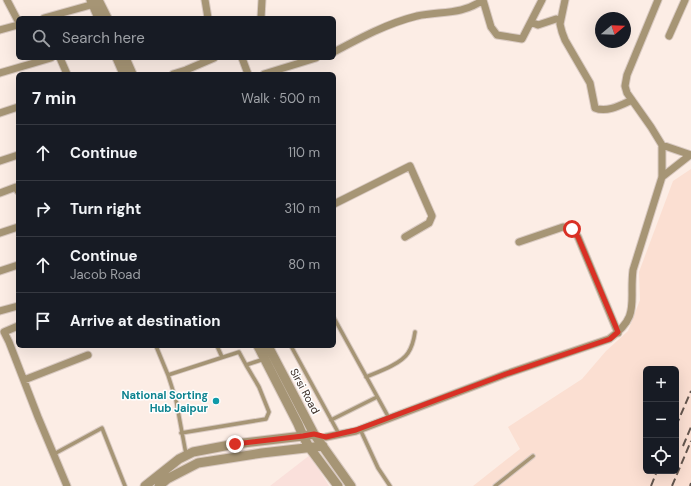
<!DOCTYPE html>
<meta charset="utf-8">
<style>
:root{--surface:#171b24;--page:#242831;--text:#f1f3f6;--muted:#9ea1a6;--line:#363941}
body{margin:0;font-family:"DM Sans",sans-serif;background:var(--page);color:var(--text)}
.controls{position:absolute;right:12px;bottom:12px;display:grid;overflow:hidden;border-radius:6px;box-shadow:0 4px 16px #0002}
.controls button{width:36px;height:36px;display:grid;place-items:center;padding:0;border:0;border-bottom:1px solid var(--line);background:var(--surface);color:var(--text);font:20px sans-serif}
.compass{position:absolute;left:595px;top:12px;width:36px;height:36px;border-radius:50%;background:var(--surface);box-shadow:0 4px 16px #0002;rotate:71deg}
.stop{position:absolute;width:12px;height:12px;margin:-9px;border:3px solid #d93025;border-radius:50%;background:#fff}
.stop.end{background:#d93025;border-color:#fff;box-shadow:0 1px 4px #0008}
.list{margin:0;padding:0;list-style:none}
h2{display:flex;justify-content:space-between;align-items:center;height:52px;margin:0;padding:0 16px;font-size:17px}
h2 small{font-size:13px;font-weight:400;color:var(--muted)}
.list li{display:grid;grid-template-columns:26px 1fr auto;gap:12px;align-items:center;box-sizing:border-box;height:56px;padding:0 16px;border-top:1px solid var(--line)}
.list b{display:block;font-size:15px;white-space:nowrap}
.list p{margin:0;font-size:13px;white-space:nowrap;color:var(--muted)}
.list em{font-size:13px;font-style:normal;color:var(--muted)}
.icon{flex:none;width:22px;height:22px;fill:none;stroke:currentColor;stroke-width:2;stroke-linecap:round;stroke-linejoin:round}
.map{position:relative;flex:none;width:691px;height:486px;overflow:hidden}
.search{position:absolute;background:var(--surface);box-shadow:0 4px 16px #0002;left:16px;top:16px;width:320px;height:44px;display:flex;align-items:center;gap:10px;box-sizing:border-box;padding:0 14px;border-radius:6px;color:var(--muted);font-size:15px}
.panel{position:absolute;background:var(--surface);box-shadow:0 4px 16px #0002;left:16px;top:72px;width:320px;height:276px;border-radius:6px}
.map>svg:first-child{display:block}
</style>
<div class="map">
<svg width="691" height="486" viewBox="0 0 691 486">
<rect width="100%" height="100%" fill="#fcede5"/>
<!-- built -->
<path fill="#fbdfd2" fill-rule="evenodd" d="M691 169V486H473L520 449 508 427 582 379 606 351 628 331 640 300 639 272 673 181ZM646 369H676V471H646Z"/>
<!-- medical -->
<path fill="#fae0db" d="M310 455 329 486H270Z"/>
<g fill="none" stroke-linecap="round" stroke-linejoin="round">
<defs>
<path id="service" d="M334 318 389 418
M156 346 168 375
M217 346 222 357
M291 346 339 434
M366 377C378 372 401 364 408 353 412 347 414 339 415 332
M331 420 377 397
M360 429 378 468 390 486
M181 433 266 419 269 412 259 387 246 365 264 359
M54 454 102 428 125 486
M186 454 176 400 168 375 239 352 246 365
M495 486 533 456"/>
<path id="minor" d="M7 0 18 21
M205 0 208 18
M483 0 491 27 497 35 522 39 542 0
M565 0 560 24 562 32 565 40 590 83 595 108C607 113 621 105 632 100
M44 18 98 3
M261 18 262 0
M531 22 538 25 556 19
M0 30 18 25
M669 36 685 0
M334 52C360 38 388 23 417 16 441 11 462 15 483 0
M60 58 67 74
M242 58 248 74
M0 73 51 58
M173 74 186 70 214 58
M264 74 316 58
M0 113 18 107
M662 145 691 155
M0 161 18 155
M662 177 690 155
M0 193 16 187 18 191
M334 204 410 166 432 216 429 223 405 237
M0 233 18 227
M519 242 563 227C571 227 574 230 578 237L618 333
M0 271 18 265
M0 311 18 306
M18 326 4 332 9 342 38 417 67 486
M24 380 88 355
M326 437 356 431 506 374 609 339C641 316 629 303 633 270L662 177V145L651 127 627 93 625 86 627 75 658 0"/>
<path id="tertiary" d="M91 0 99 18
M98 0 107 18
M117 58 124 74
M125 58 132 74
M258 346 298 424 303 436 309 447 338 486
M268 346 314 434 351 486
M145 486 179 459 193 452 235 444 303 436 314 434
M159 486 167 479 198 463 262 453 323 446"/>
</defs>
<!-- service casing -->
<use href="#service" stroke="#d9cac2" stroke-width="5.5"/>
<!-- minor casing -->
<use href="#minor" stroke="#d9cac2" stroke-width="9"/>
<!-- tertiary casing -->
<use href="#tertiary" stroke="#d9cac2" stroke-width="11"/>
<!-- service -->
<use href="#service" stroke="#a69575" stroke-width="3.5"/>
<!-- minor -->
<use href="#minor" stroke="#a69575" stroke-width="7"/>
<!-- tertiary -->
<use href="#tertiary" stroke="#a69575" stroke-width="9"/>
<!-- rail -->
<path stroke="#64564e" stroke-width="2" stroke-dasharray="8 4" stroke-linecap="butt" d="M676 426 691 391
M683 446 691 427
M651 486 657 471
M672 486 691 441
M690 486 691 483"/>
</g>
<g fill="none" stroke-linecap="round" stroke-linejoin="round">
<!-- route -->
<path stroke="#d93025" stroke-width="5" d="M235 444 303 436 314 434 326 437 356 430 506 374 610 339 618 332 578 237 572 229"/>
</g>
<!-- markers -->
<circle fill="#0f9aa8" stroke="#fefefe" stroke-width="1.5" cx="216" cy="401" r="4"/>
<g text-anchor="middle" stroke-width="3" stroke-linejoin="round" paint-order="stroke">
<!-- street labels -->
<g font-size="11" fill="#382a23" stroke="#fefefe">
<text transform="translate(305 391) rotate(62)" y="4">Sirsi Road</text>
</g>
<!-- culture labels -->
<g font-size="11" font-weight="bold" fill="#0d838f" stroke="#fefefe" text-anchor="end">
<text x="208" y="399">National Sorting<tspan x="208" dy="13">Hub Jaipur</tspan></text>
</g>
</g>
</svg>
<div class="controls">
<button>+</button>
<button>−</button>
<button><svg class="icon" aria-label="locate" viewBox="0 0 24 24"><circle cx="12" cy="12" r="6"/><path d="M12 2v4M12 18v4M2 12h4M18 12h4"/></svg></button>
</div>
<svg class="compass" viewBox="-18 -18 36 36"><path d="M0-13l5 13h-10z" fill="#e53935"/><path d="M0 13l5-13h-10z" fill="#9ea1a6"/></svg>
<div class="stop" style="left:572px;top:229px"></div>
<div class="stop end" style="left:235px;top:444px"></div>
<div class="search"><svg class="icon" aria-label="search" viewBox="0 0 24 24"><circle cx="10" cy="10" r="6"/><path d="M15 15l6 6"/></svg>Search here</div>
<section class="panel">
<h2>7 min<small>Walk · 500 m</small></h2>
<ul class="list">
<li><svg class="icon" aria-label="ahead" viewBox="0 0 24 24"><path d="M12 20V5M6 11l6-6 6 6"/></svg><div><b>Continue</b></div><em>110 m</em></li>
<li><svg class="icon" aria-label="right" viewBox="0 0 24 24"><path d="M7 20v-9h11M14 6l5 5-5 5"/></svg><div><b>Turn right</b></div><em>310 m</em></li>
<li><svg class="icon" aria-label="ahead" viewBox="0 0 24 24"><path d="M12 20V5M6 11l6-6 6 6"/></svg><div><b>Continue</b><p>Jacob Road</p></div><em>80 m</em></li>
<li><svg class="icon" aria-label="arrive" viewBox="0 0 24 24"><path d="M6 21V4h12l-3 4 3 4H6"/></svg><div><b>Arrive at destination</b></div></li>
</ul>
</section>
</div>
